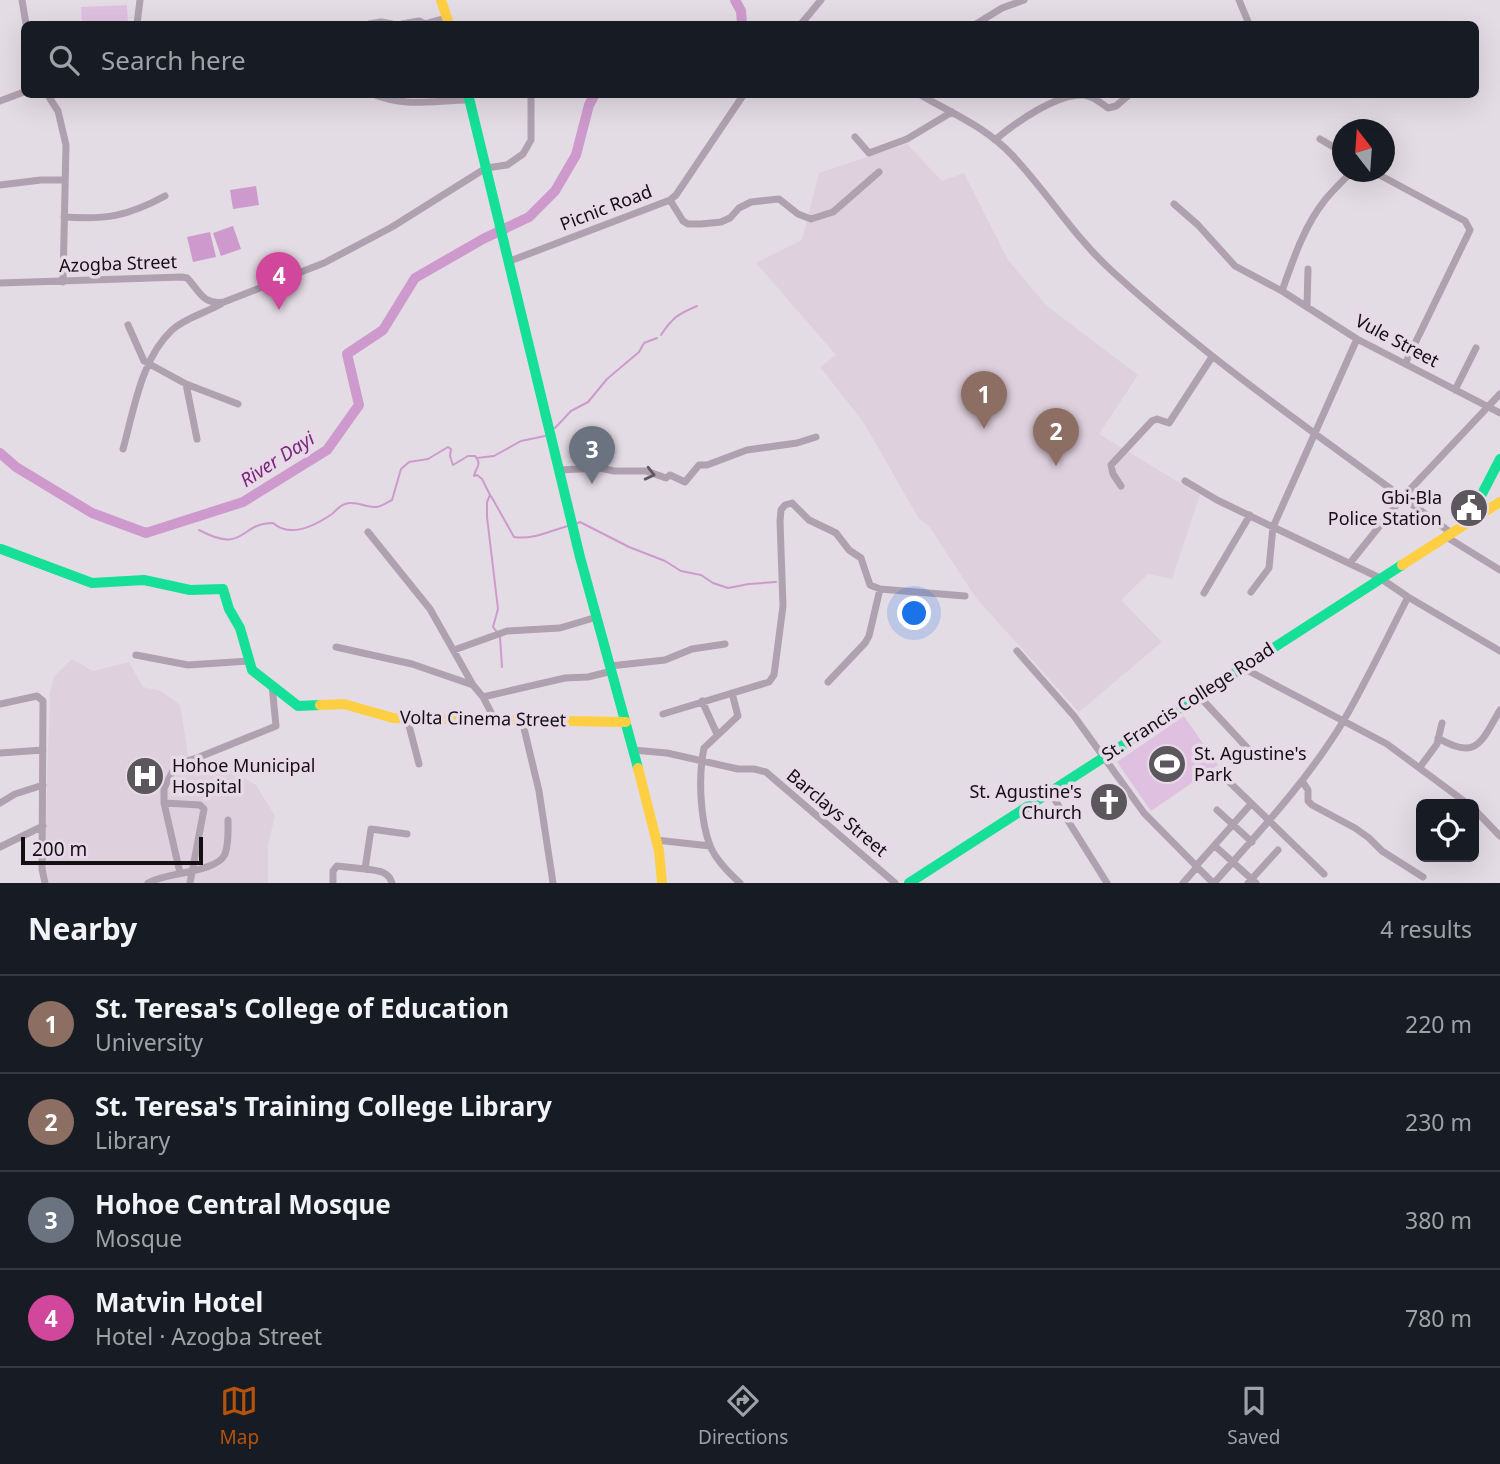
<!DOCTYPE html>
<meta charset="utf-8">
<style>
:root{--surface:#171b24;--page:#242831;--text:#f1f3f6;--muted:#9ea1a6;--line:#363941;--accent:#b45309}
body{margin:0;font-family:"Noto Sans",sans-serif;background:var(--page);color:var(--text)}
.controls{position:absolute;right:21px;bottom:21px;display:grid;overflow:hidden;border-radius:10px;box-shadow:0 7px 28px #0002}
.controls button{width:63px;height:63px;display:grid;place-items:center;padding:0;border:0;border-bottom:2px solid var(--line);background:var(--surface);color:var(--text);font:35px sans-serif}
.compass{position:absolute;left:1332px;top:119px;width:63px;height:63px;border-radius:50%;background:var(--surface);box-shadow:0 7px 28px #0002;rotate:343deg}
.scale{position:absolute;left:21px;bottom:18px;width:182px;box-sizing:border-box;padding-left:7px;border:4px solid #130f13;border-top:0;font-size:19px;line-height:24px;white-space:nowrap;color:#130f13;-webkit-text-stroke:5px #e7d9e7;paint-order:stroke}
.you{position:absolute;left:915px;top:614px;width:24px;height:24px;margin:-18px;border:5px solid #fff;border-radius:50%;background:#1a73e8;box-shadow:0 0 0 10px #1a73e833}
.badge{display:grid;place-items:center;width:46px;height:46px;border-radius:50%;background:var(--accent);color:#fff;font-size:23px;font-weight:700}
.pin{position:absolute;translate:-50% -58px;filter:drop-shadow(0 2px 4px #0008)}
.pin::after{content:'';position:absolute;top:37px;width:24px;height:21px;background:inherit;clip-path:polygon(0 0,100% 0,50% 100%)}
.list{margin:0;padding:0;list-style:none}
h2{display:flex;justify-content:space-between;align-items:center;height:91px;margin:0;padding:0 28px;font-size:30px}
h2 small{font-size:23px;font-weight:400;color:var(--muted)}
.list li{display:grid;grid-template-columns:46px 1fr auto;gap:21px;align-items:center;box-sizing:border-box;height:98px;padding:0 28px;border-top:2px solid var(--line)}
.list b{display:block;font-size:26px;white-space:nowrap}
.list p{margin:0;font-size:23px;white-space:nowrap;color:var(--muted)}
.list em{font-size:23px;font-style:normal;color:var(--muted)}
.icon{flex:none;width:38px;height:38px;fill:none;stroke:currentColor;stroke-width:2;stroke-linecap:round;stroke-linejoin:round}
.map{position:relative;flex:none;width:1500px;height:883px;overflow:hidden}
.search{position:absolute;background:var(--surface);box-shadow:0 7px 28px #0002;left:21px;right:21px;top:21px;height:77px;display:flex;align-items:center;gap:18px;box-sizing:border-box;padding:0 24px;border-radius:10px;color:var(--muted);font-size:26px}
.sheet{height:483px;background:var(--surface)}
nav{display:flex;justify-content:space-around;align-items:center;box-sizing:border-box;height:98px;border-top:2px solid var(--line);background:var(--surface);font-size:19px;color:var(--muted)}
nav a{display:grid;justify-items:center;gap:4px}
nav .on{color:var(--accent)}
.map>svg:first-child{display:block}
</style>
<div class="map">
<svg width="1500" height="883" viewBox="0 0 1500 883">
<rect width="100%" height="100%" fill="#e4dce4"/>
<!-- built -->
<path fill="#dfd0de" d="M907 144 942 181 964 173 1008 260 1047 306 1138 375 1099 434 1200 495 1172 579 1148 574 1121 600 1162 642 1079 712 976 598 929 526 919 519 864 423 820 367 836 355 756 263 802 240 819 173Z
M72 659 93 671 129 662 143 687 161 691 180 705 190 767 225 766 256 785 275 816 268 845V883H49L44 874 50 693 54 676Z"/>
<!-- green -->
<path fill="#e0c0e0" d="M127 5 128 24H82L81 7Z
M1184 716 1218 765 1151 811 1117 762Z"/>
<!-- water -->
<path fill="#ce9acd" d="M256 186 259 205 233 209 230 190Z
M233 226 241 249 221 256 213 233Z
M210 232 216 257 193 262 187 237Z"/>
<g fill="none" stroke-linecap="round" stroke-linejoin="round">
<!-- stream -->
<path stroke="#ce9acd" stroke-width="2" d="M661 335C672 318 678 314 697 306
M555 428 571 411 588 402 607 379 639 352 644 343 657 338
M477 458 494 456 521 441 545 436
M491 496 514 537C534 540 549 531 568 526
M576 524 580 522 629 547 665 561 681 571 701 575 713 583 728 588 749 584 776 582
M199 530C246 555 238 523 273 523 291 539 316 525 332 514 337 510 339 506 345 504 356 500 366 508 377 507 382 506 388 502 392 500L401 469 409 462 428 459 448 447 451 449 450 456 453 465 468 456H475C483 465 475 468 474 476L477 475 482 479 490 495 487 502V517L498 609 493 627 497 632
M500 637 502 667"/>
<!-- river -->
<path stroke="#ce9acd" stroke-width="10" d="M735 0 741 11 742 24
M0 453 16 467 92 513 146 533 243 502 327 450 359 405 347 354 383 330 415 278 483 239 529 217 555 191 576 155 589 105 595 94"/>
<!-- street -->
<path stroke="#b0a1b0" stroke-width="7" d="M22 0 26 24
M1239 0 1249 24
M137 24 140 0
M369 24 381 22 392 24
M402 24 419 21 425 24 447 18
M801 24 821 0
M976 24 1002 8 1024 0
M47 94 58 111 66 145 63 282
M373 94C406 108 434 100 469 100
M919 94C951 113 986 127 1012 155 1048 193 1074 237 1113 272 1218 368 1336 448 1450 532
M0 101 24 92
M855 137 869 153 907 139 952 112
M1320 139 1342 152
M995 140C1015 123 1057 93 1084 95 1093 96 1101 103 1108 108L1116 106 1130 94
M1374 172 1465 221 1470 230 1405 364
M0 185 41 180H65
M670 200 683 221 688 224H701L721 222 730 218 739 208 751 202 779 199 798 214 811 219 833 212 879 172
M1174 204 1198 225 1235 266 1282 291 1357 339 1500 413
M64 217C106 220 128 216 165 196
M510 261 670 200 676 195 744 94
M0 283 182 277 187 278C200 291 202 305 224 302L324 263 392 227 486 168 507 165 523 154 531 140V94
M1282 291C1293 260 1304 226 1325 200 1333 190 1343 181 1351 172
M1307 306 1308 269
M128 325 144 361 186 384 238 404
M186 384 197 439
M1455 390 1476 348
M123 449C134 410 141 359 172 330 185 318 205 313 221 304
M559 470 600 468 614 471H646L666 478 670 475 685 482 699 465H707L747 450 797 443 816 437
M1185 481 1217 500 1273 527 1357 339
M1121 486 1113 474 1111 465 1152 421 1157 419 1169 423 1212 357
M368 532 430 609 473 685
M1445 536 1500 570
M1350 563 1402 498 1500 394
M1204 593 1250 515
M1408 597 1500 651
M336 647 412 664 473 685 483 697 495 720
M454 650 507 631 560 628 597 617
M1017 651 1074 716 1144 813 1213 883
M136 655 188 665 249 661
M610 666 665 660 692 649 725 644
M1243 668 1387 744 1468 804
M828 682 865 643 869 636 880 589
M732 693 738 716 704 748C698 776 700 822 711 848 717 861 730 874 740 883
M1199 696 1251 752
M483 697 565 678 588 677 612 671
M702 701 717 734
M0 704 37 696 43 701 42 869 45 883
M663 714 769 682 774 675 783 606 780 521 781 510 785 505 792 503 809 520 836 533 849 550 861 558 870 585 880 589 965 596
M407 718 419 764
M522 720 539 791 553 883
M1438 738C1477 761 1481 742 1500 710
M633 750 667 753 738 769H754L766 772 895 883
M0 753 43 750
M1420 767 1437 744 1442 723
M1219 772 1324 874
M1302 781 1308 790V801L1312 805 1355 828 1369 838 1382 851 1423 877
M1050 792 1107 883
M0 803 15 794 43 785
M164 803 200 805 204 809 190 883
M1474 809 1500 836
M1217 810 1252 842
M656 840 710 846
M1215 846 1256 883
M0 847 43 826
M1196 866 1251 804
M365 869C377 871 388 870 392 883
M180 873 164 803V788L173 771 183 762 197 758 276 726 272 685
M148 883C166 872 217 873 225 854 229 843 228 831 228 820
M333 883V871L337 866 365 869 371 829 407 834
M1183 883 1197 867
M1214 883C1260 831 1308 780 1344 720 1367 680 1387 638 1408 597L1380 578 1273 527 1269 568 1251 592
M1248 883 1278 850"/>
<!-- fast -->
<path stroke="#16e098" stroke-width="10" d="M468 94 580 557 638 768
M1468 521 1500 459
M1 549 92 583 144 580 190 590 223 589 229 609 240 628 252 670 298 706 320 705
M909 883 1402 565"/>
<!-- slow -->
<path stroke="#ffcf43" stroke-width="10" d="M441 0 449 24
M1402 565 1500 502
M320 705 344 704 393 718 626 722
M638 768 659 851 662 883"/>
</g>
<!-- one-way arrows -->
<defs><path id="oneway-chevron" d="M-2-3.5L2.5 0L-2 3.5" fill="none" stroke-width="1.6" stroke-linecap="round" stroke-linejoin="round" transform="scale(1.75)"/></defs>
<use stroke="#625862" href="#oneway-chevron" transform="translate(650 474) rotate(14)"/>
<!-- icons -->
<defs>
<symbol id="civic-disc" viewBox="-11 -11 22 22"><circle r="9.5" fill="#5c575c" stroke="#e7d9e7"/><path d="M-.6-6.5H3V-4.5H.6V-3L4-1V1h2V6H-6V1h2V-1L-.6-3ZM-1.2 2.5V6h2.4V2.5Z" fill="#fff"/></symbol>
<symbol id="stadium-disc" viewBox="-11 -11 22 22"><circle r="9.5" fill="#5c575c" stroke="#e7d9e7"/><path d="M0-5a6.5 5 0 1 0 0 10a6.5 5 0 1 0 0-10ZM-3.5-1.8h7v3.6h-7Z" fill="#fff"/></symbol>
<symbol id="hospital-disc" viewBox="-11 -11 22 22"><circle r="9.5" fill="#5c575c" stroke="#e7d9e7"/><path d="M-5-5h3v3.5h4V-5h3V5h-3V1.5h-4V5h-3Z" fill="#fff"/></symbol>
<symbol id="church-disc" viewBox="-11 -11 22 22"><circle r="9.5" fill="#5c575c" stroke="#e7d9e7"/><path d="M-1.2-6h2.4v3.5h3.3v2.4h-3.3V6h-2.4V-.1h-3.3v-2.4h3.3Z" fill="#fff"/></symbol>
</defs>
<g fill-rule="evenodd">
<use href="#civic-disc" x="1447" y="486" width="44" height="44"/>
<use href="#stadium-disc" x="1145" y="742" width="44" height="44"/>
<use href="#hospital-disc" x="123" y="754" width="44" height="44"/>
<use href="#church-disc" x="1087" y="780" width="44" height="44"/>
</g>
<g text-anchor="middle" stroke-width="7" stroke-linejoin="round" paint-order="stroke">
<!-- street labels -->
<g font-size="18" fill="#130f13" stroke="#e7d9e7">
<text transform="translate(606 208) rotate(-21)" y="6">Picnic Road</text>
<text transform="translate(118 264) rotate(-2)" y="6">Azogba Street</text>
<text transform="translate(1397 341) rotate(28)" y="6">Vule Street</text>
<text transform="translate(1188 702) rotate(-33)" y="6">St. Francis College Road</text>
<text transform="translate(483 719) rotate(1)" y="6">Volta Cinema Street</text>
<text transform="translate(837 813) rotate(40)" y="6">Barclays Street</text>
</g>
<!-- poi labels -->
<g font-size="18" fill="#130f13" stroke="#e7d9e7" text-anchor="end">
<text x="1442" y="504">Gbi-Bla<tspan x="1442" dy="21">Police Station</tspan></text>
<text x="1194" y="760" text-anchor="start">St. Agustine's<tspan x="1194" dy="21">Park</tspan></text>
<text x="172" y="772" text-anchor="start">Hohoe Municipal<tspan x="172" dy="21">Hospital</tspan></text>
<text x="1082" y="798">St. Agustine's<tspan x="1082" dy="21">Church</tspan></text>
</g>
<!-- water labels -->
<g font-size="19" font-style="italic" fill="#7a267c" stroke="#e7d9e7">
<text transform="translate(277 459) rotate(-33)" y="7">River Dayi</text>
</g>
</g>
</svg>
<div class="controls">
<button><svg class="icon" aria-label="locate" viewBox="0 0 24 24"><circle cx="12" cy="12" r="6"/><path d="M12 2v4M12 18v4M2 12h4M18 12h4"/></svg></button>
</div>
<svg class="compass" viewBox="-18 -18 36 36"><path d="M0-13l5 13h-10z" fill="#e53935"/><path d="M0 13l5-13h-10z" fill="#9ea1a6"/></svg>
<div class="scale">200 m</div>
<div class="you"></div>
<div class="pin badge" style="left:984px;top:429px;background:#8d6e63">1</div>
<div class="pin badge" style="left:1056px;top:466px;background:#8d6e63">2</div>
<div class="pin badge" style="left:592px;top:484px;background:#6b7280">3</div>
<div class="pin badge" style="left:279px;top:310px;background:#d1479c">4</div>
<div class="search"><svg class="icon" aria-label="search" viewBox="0 0 24 24"><circle cx="10" cy="10" r="6"/><path d="M15 15l6 6"/></svg>Search here</div>
</div>
<section class="sheet">
<h2>Nearby<small>4 results</small></h2>
<ul class="list">
<li><span class="badge" style="background:#8d6e63">1</span><div><b>St. Teresa's College of Education</b><p>University</p></div><em>220 m</em></li>
<li><span class="badge" style="background:#8d6e63">2</span><div><b>St. Teresa's Training College Library</b><p>Library</p></div><em>230 m</em></li>
<li><span class="badge" style="background:#6b7280">3</span><div><b>Hohoe Central Mosque</b><p>Mosque</p></div><em>380 m</em></li>
<li><span class="badge" style="background:#d1479c">4</span><div><b>Matvin Hotel</b><p>Hotel · Azogba Street</p></div><em>780 m</em></li>
</ul>
</section>
<nav>
<a class="on"><svg class="icon" aria-label="map" viewBox="0 0 24 24"><path d="M3 6l6-2 6 2 6-2v14l-6 2-6-2-6 2zM9 4v14M15 6v14"/></svg>Map</a>
<a><svg class="icon" aria-label="directions" viewBox="0 0 24 24"><path d="M12 3l9 9-9 9-9-9zM9 14v-3h6M13 9l2 2-2 2"/></svg>Directions</a>
<a><svg class="icon" aria-label="saved" viewBox="0 0 24 24"><path d="M7 4h10v16l-5-4-5 4z"/></svg>Saved</a>
</nav>
